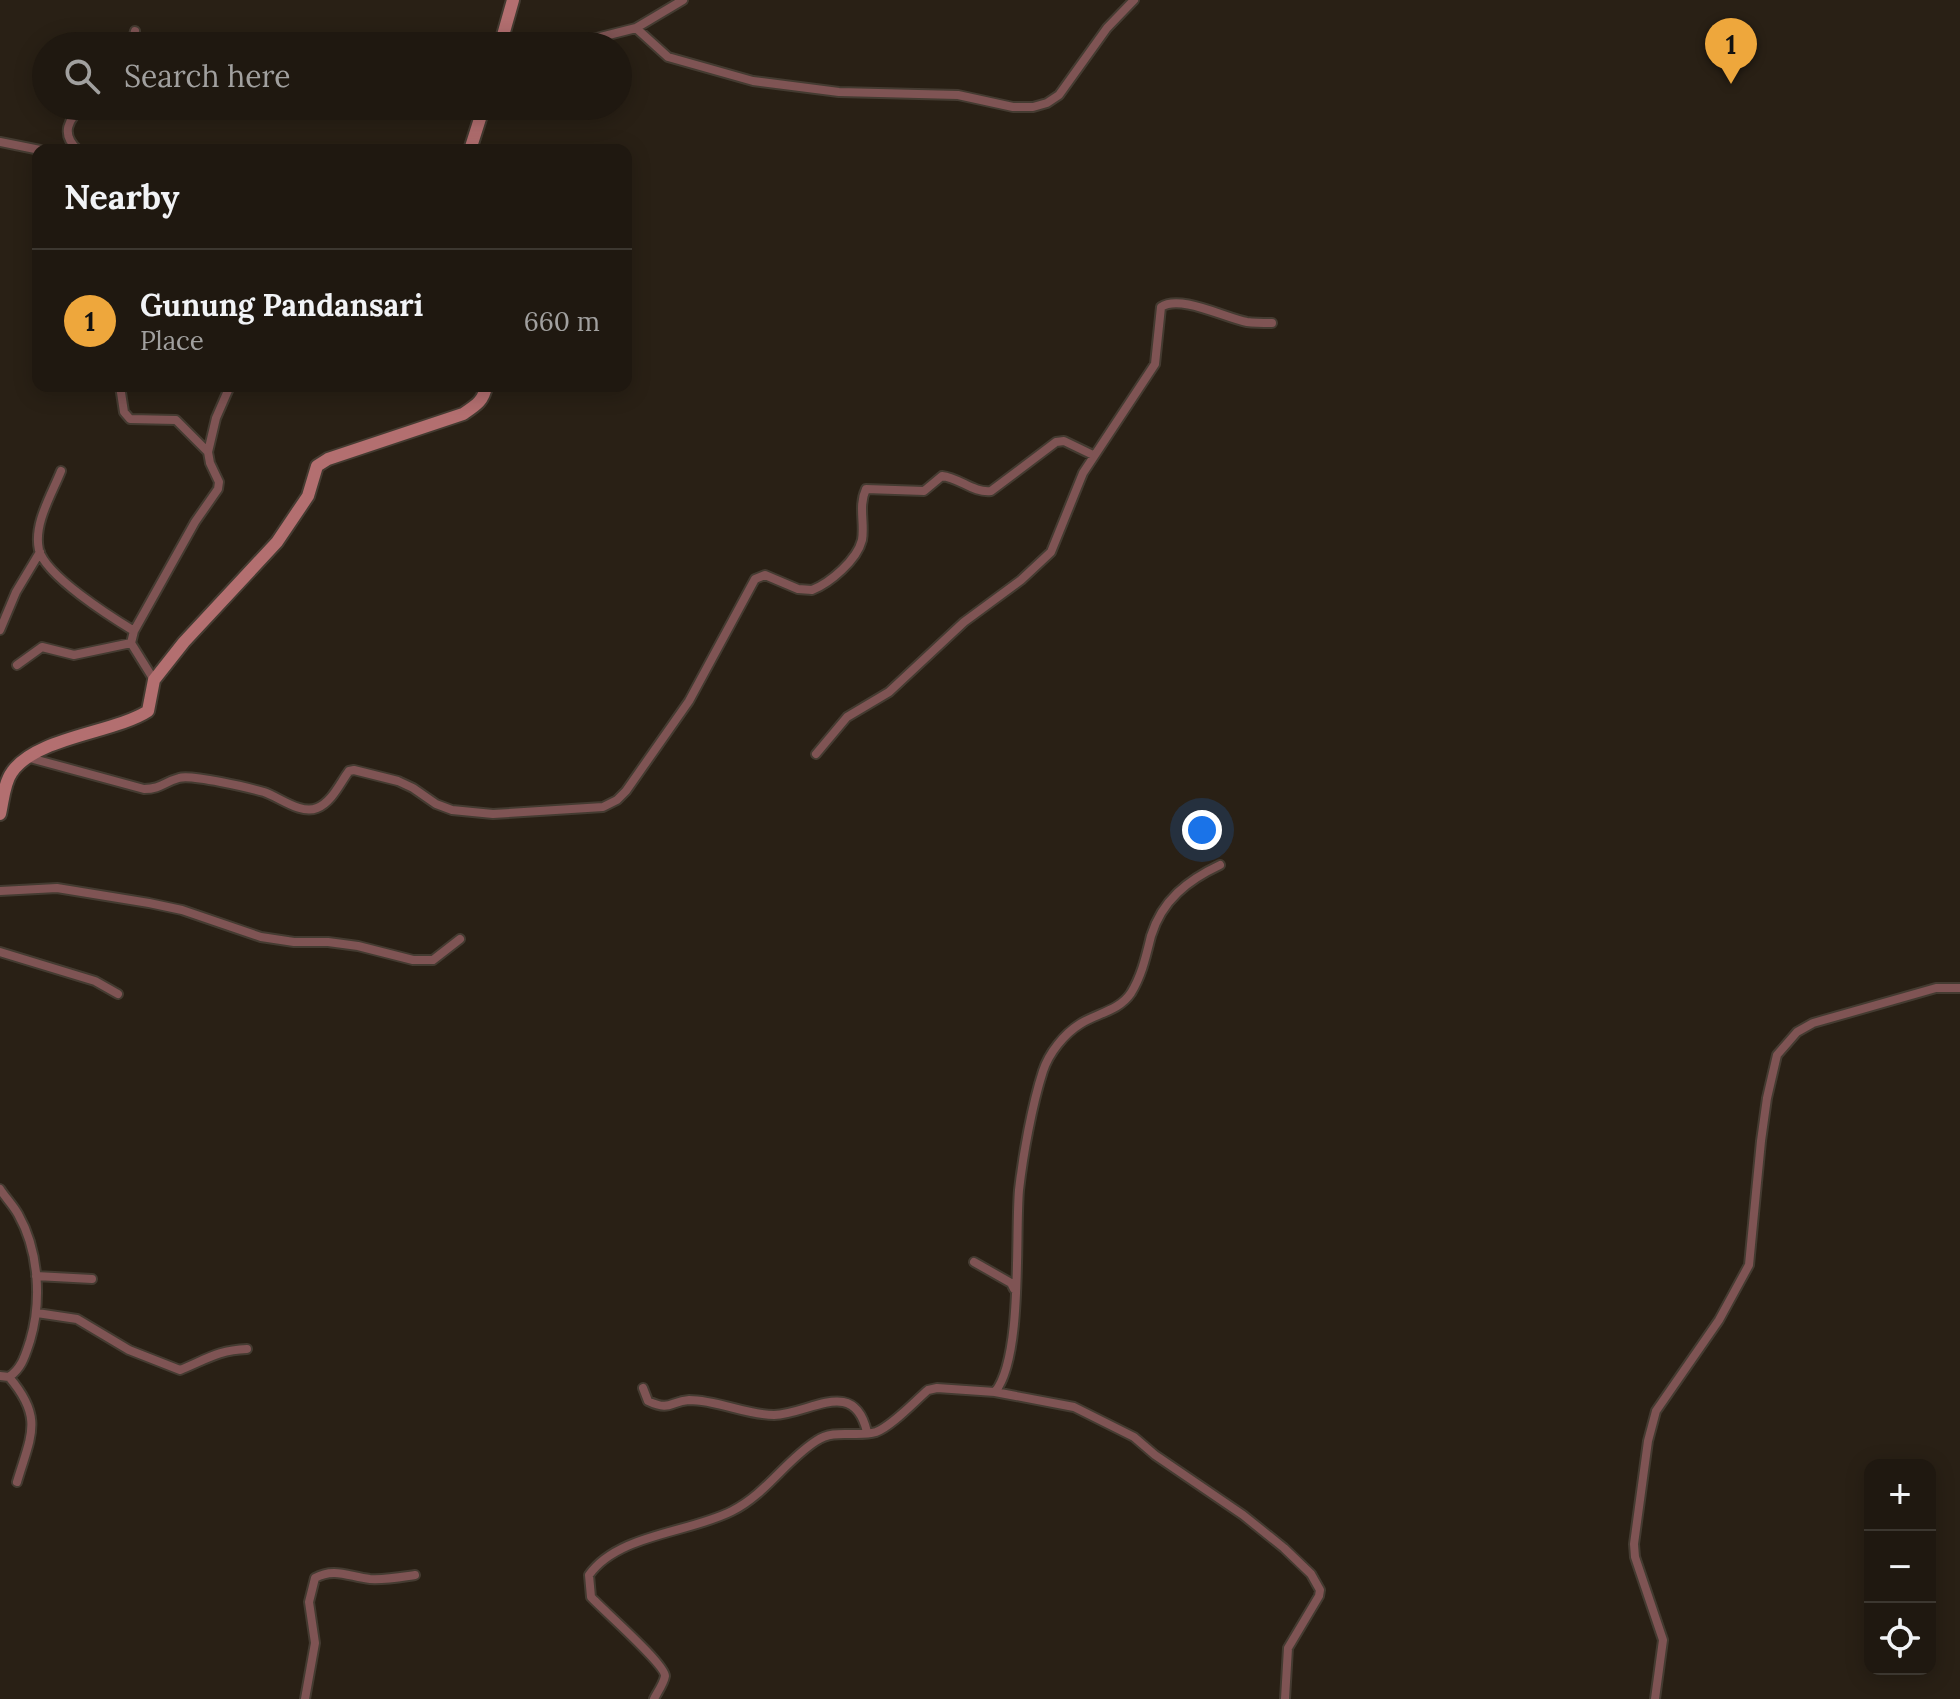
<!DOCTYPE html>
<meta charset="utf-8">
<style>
:root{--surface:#1f1810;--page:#272119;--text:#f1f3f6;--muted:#a1a09f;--line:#3c3730;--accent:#eea73c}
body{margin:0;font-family:Lora,serif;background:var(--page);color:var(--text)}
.controls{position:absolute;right:24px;bottom:24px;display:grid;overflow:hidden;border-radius:16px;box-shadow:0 4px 20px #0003}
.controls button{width:72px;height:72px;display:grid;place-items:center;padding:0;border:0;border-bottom:2px solid var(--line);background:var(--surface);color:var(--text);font:40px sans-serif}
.you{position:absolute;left:1202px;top:830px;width:28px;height:28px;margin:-20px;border:6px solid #fff;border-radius:50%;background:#1a73e8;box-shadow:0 0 0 12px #1a73e833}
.badge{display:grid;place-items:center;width:52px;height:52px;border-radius:50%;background:var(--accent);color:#111;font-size:26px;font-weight:700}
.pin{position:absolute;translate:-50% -66px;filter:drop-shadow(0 2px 4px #0008)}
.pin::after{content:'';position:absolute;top:42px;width:28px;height:24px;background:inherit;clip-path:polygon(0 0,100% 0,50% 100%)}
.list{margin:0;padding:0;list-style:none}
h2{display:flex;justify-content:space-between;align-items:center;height:104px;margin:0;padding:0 32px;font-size:34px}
h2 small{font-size:26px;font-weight:400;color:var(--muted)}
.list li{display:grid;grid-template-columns:52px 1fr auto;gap:24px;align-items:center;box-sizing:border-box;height:144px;padding:0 32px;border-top:2px solid var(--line)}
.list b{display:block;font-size:30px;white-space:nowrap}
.list p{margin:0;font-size:26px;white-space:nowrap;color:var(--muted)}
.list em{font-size:26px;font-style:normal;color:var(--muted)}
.icon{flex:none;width:44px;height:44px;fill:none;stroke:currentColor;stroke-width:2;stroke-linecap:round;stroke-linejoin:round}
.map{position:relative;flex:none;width:1960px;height:1699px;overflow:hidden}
.search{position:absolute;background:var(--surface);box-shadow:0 4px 20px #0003;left:32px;top:32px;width:600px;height:88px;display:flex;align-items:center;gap:20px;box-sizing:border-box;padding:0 28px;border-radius:44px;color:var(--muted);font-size:30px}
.panel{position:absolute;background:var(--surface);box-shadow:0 4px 20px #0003;left:32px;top:144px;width:600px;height:248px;border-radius:16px}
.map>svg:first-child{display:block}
</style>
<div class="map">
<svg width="1960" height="1699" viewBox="0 0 1960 1699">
<rect width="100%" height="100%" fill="#292015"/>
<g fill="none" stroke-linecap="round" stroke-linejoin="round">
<defs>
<path id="street" d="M636 28 668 57 753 81 839 92 958 95 1013 107H1033L1047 103 1059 95 1107 28 1134 0
M131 46 135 31
M565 46 636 28 683 0
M0 142 40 150
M78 150C60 134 68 119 84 106
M120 386 124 412 130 419 176 420 208 452
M61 471C52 494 33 524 39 550 46 576 111 617 134 631
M0 630 16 592 40 552
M17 665 42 647 74 655 131 643
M154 680 131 643 134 631 195 522 218 489 219 482 210 463 208 452 216 418 230 386
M816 754 847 717 889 692 964 622 1021 580 1051 552 1083 473 1155 364 1161 307C1180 294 1225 318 1247 322 1255 323 1264 323 1272 323
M30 758 144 789C161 789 164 782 179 778 191 774 250 788 264 792 279 797 301 815 317 808 332 802 340 783 349 771L354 770 398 781 413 788 436 804 452 810 493 814 603 807 617 800 626 791 689 701 755 579 765 575 798 589 812 590C830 583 857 560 862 540 865 523 858 506 866 489L924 491 942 476C960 478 973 493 991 491L1056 442 1064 441 1093 455
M0 891 57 888 149 903 182 910 261 937 294 942H328L358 946 413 960H433L460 939
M0 952 95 981 118 994
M0 1189C5 1197 13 1205 18 1214 39 1251 42 1301 30 1341 25 1356 22 1368 9 1377L0 1376
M974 1262 1011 1283 1014 1289
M36 1276 92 1279
M37 1313 77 1319 129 1350 180 1370C205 1360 218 1350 247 1349
M9 1377C44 1418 31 1435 17 1482
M643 1388 648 1401C671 1412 670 1401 689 1400 718 1400 746 1415 774 1415 810 1414 854 1376 867 1432
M995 1392 1074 1407 1134 1437 1155 1455 1243 1515 1284 1548 1311 1574 1320 1590 1319 1596 1288 1648 1285 1699
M305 1699 315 1643 309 1602 315 1578C334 1567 350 1577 370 1579 385 1580 401 1577 415 1575
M654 1699C657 1693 664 1683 665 1676 665 1664 603 1610 591 1597L589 1575C618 1534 689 1533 732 1511 766 1494 785 1461 816 1441 835 1428 856 1438 876 1432 892 1426 915 1401 928 1390L937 1388 995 1392C1023 1357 1015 1238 1019 1190 1023 1155 1032 1105 1043 1071 1049 1053 1064 1034 1080 1024 1097 1013 1119 1011 1131 993 1142 975 1146 956 1151 936 1162 900 1188 880 1220 865
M1655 1699 1663 1640 1635 1557 1634 1544 1648 1441 1656 1411 1719 1320 1749 1265 1761 1141 1767 1098 1777 1055 1797 1032 1813 1023 1936 988H1960"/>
<path id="secondary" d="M500 46 513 0
M470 150 484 106
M0 814C3 801 4 783 12 772 36 737 114 733 148 711L154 680 184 642 277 542 308 496 317 466 328 459 463 414C475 406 484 401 486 386"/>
</defs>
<!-- street casing -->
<use href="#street" stroke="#443b31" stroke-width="12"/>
<!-- secondary casing -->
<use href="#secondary" stroke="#443b31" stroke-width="16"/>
<!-- street -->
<use href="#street" stroke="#7f5454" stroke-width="8"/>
<!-- secondary -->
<use href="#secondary" stroke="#b36f70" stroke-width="12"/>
</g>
</svg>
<div class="controls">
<button>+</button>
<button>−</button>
<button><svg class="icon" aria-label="locate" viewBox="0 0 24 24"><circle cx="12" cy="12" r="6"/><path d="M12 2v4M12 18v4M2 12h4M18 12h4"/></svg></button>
</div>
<div class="you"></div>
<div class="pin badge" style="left:1731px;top:84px">1</div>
<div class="search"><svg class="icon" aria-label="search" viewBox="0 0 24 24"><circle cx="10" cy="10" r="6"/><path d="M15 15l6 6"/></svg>Search here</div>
<section class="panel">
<h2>Nearby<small></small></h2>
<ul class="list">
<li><span class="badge">1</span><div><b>Gunung Pandansari</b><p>Place</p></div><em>660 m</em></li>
</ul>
</section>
</div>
